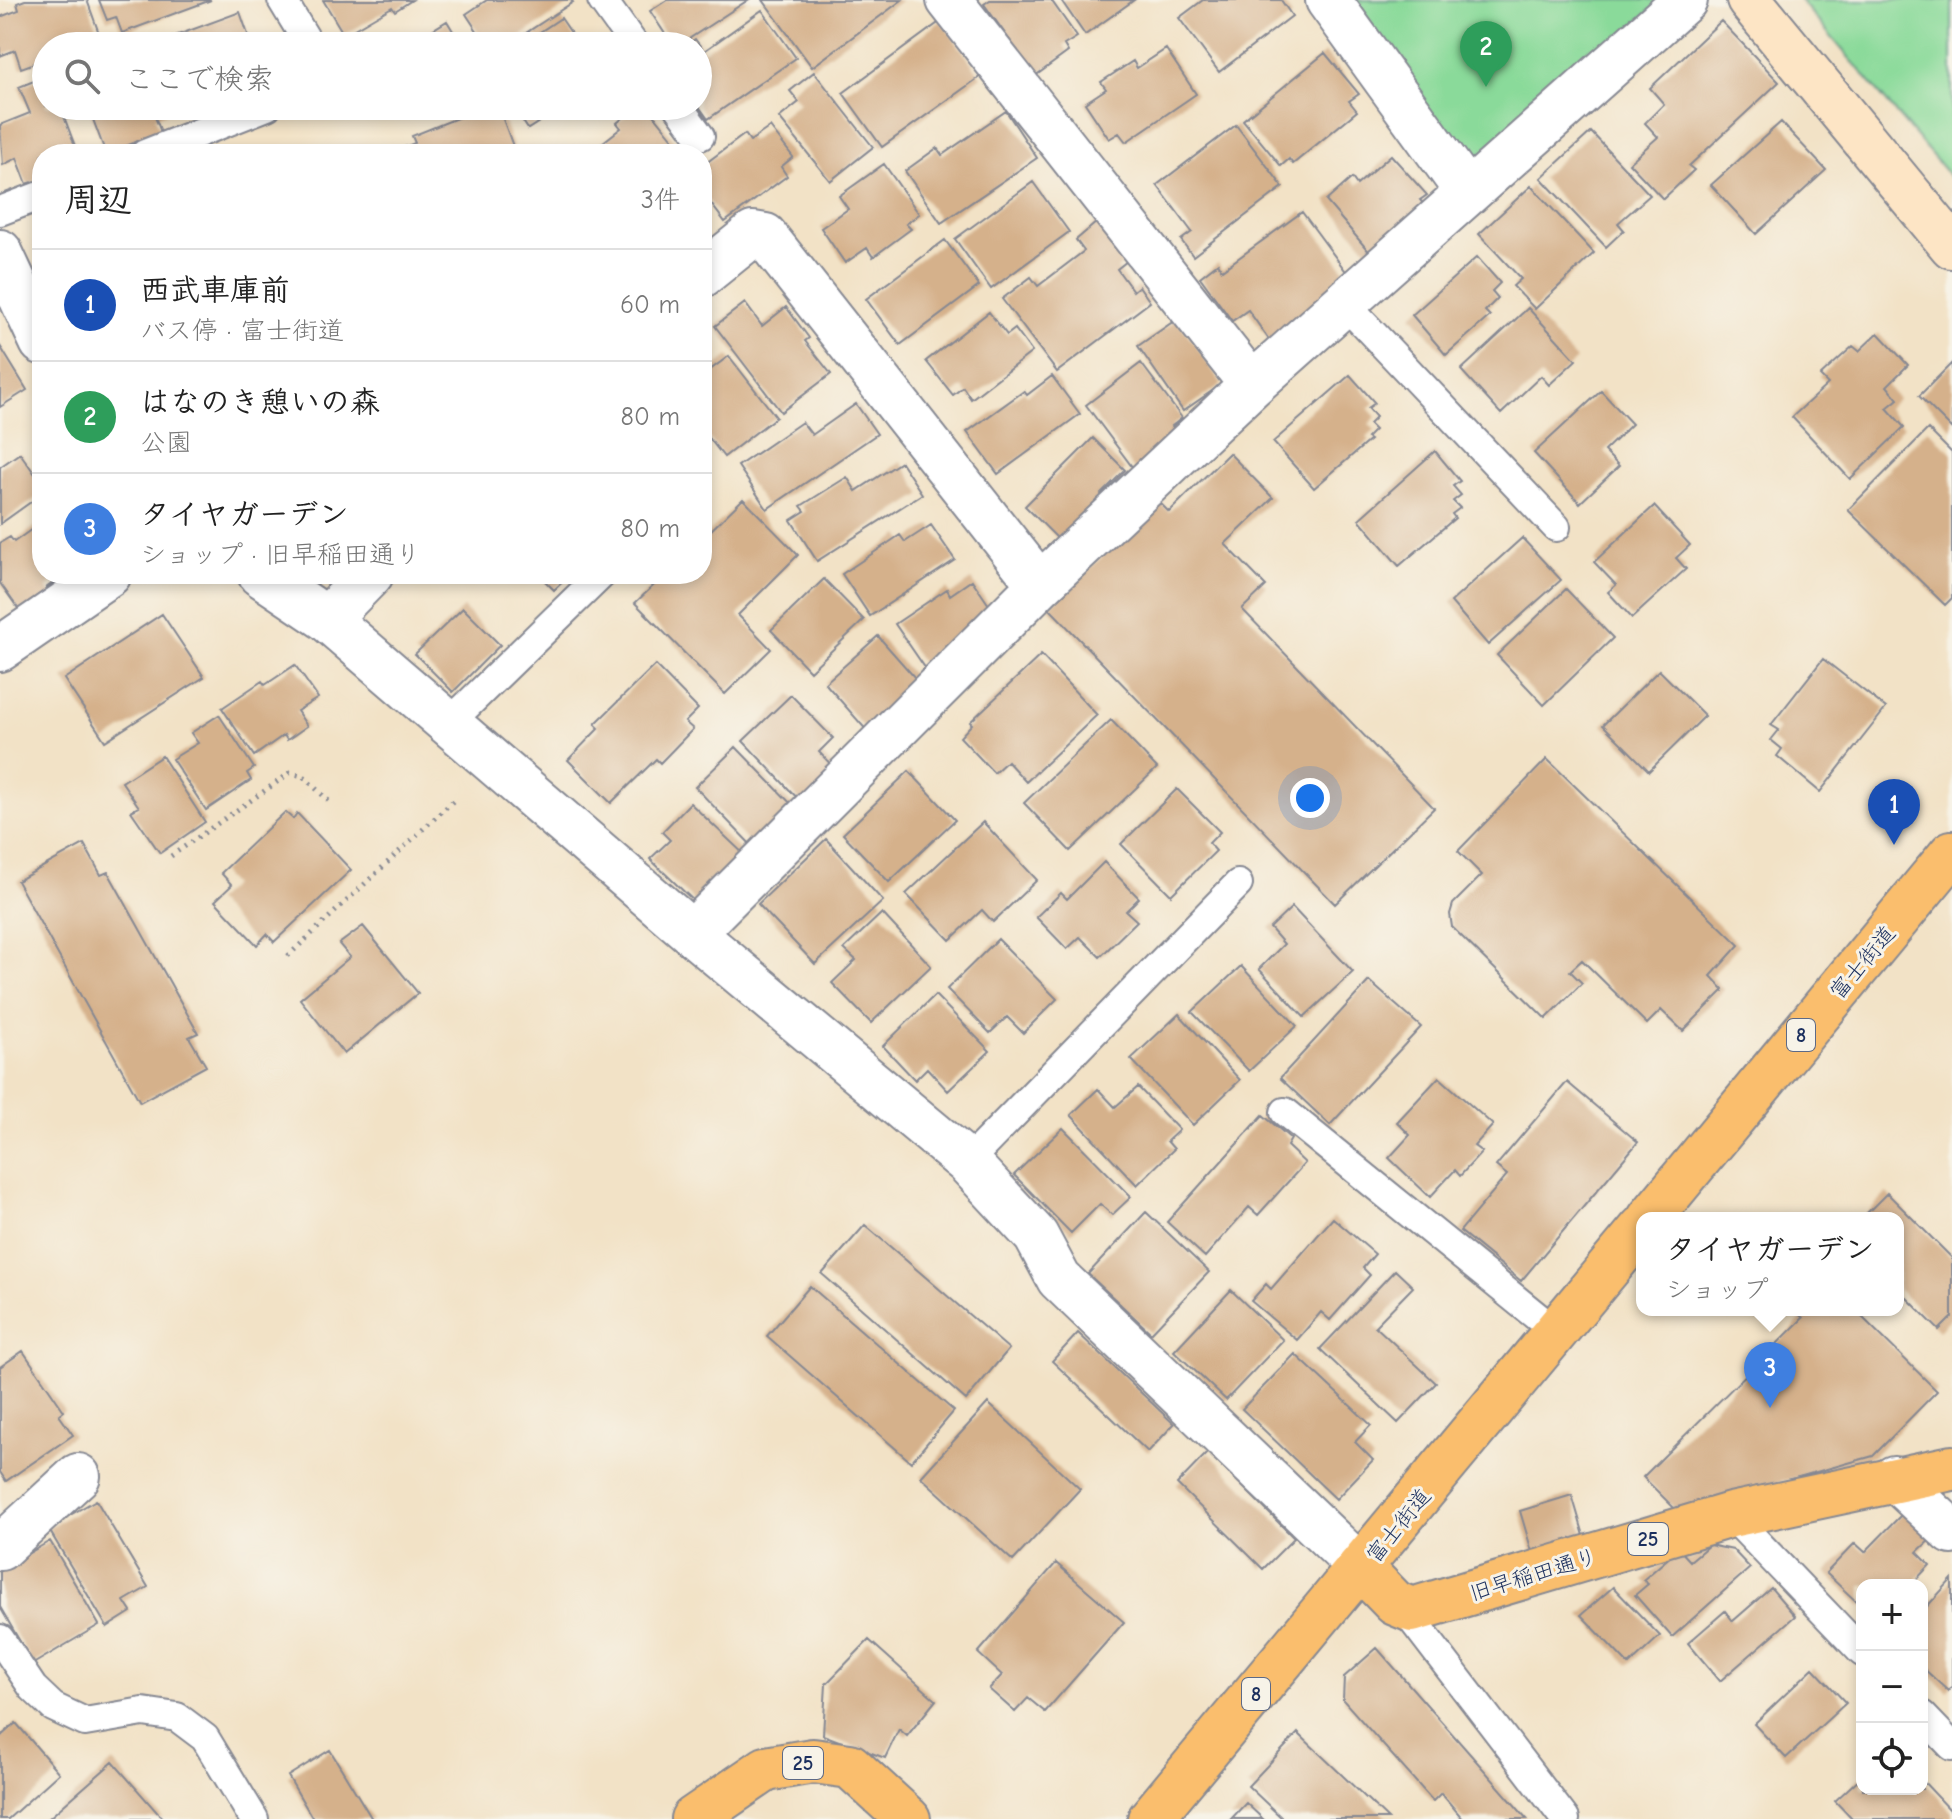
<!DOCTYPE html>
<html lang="ja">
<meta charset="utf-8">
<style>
:root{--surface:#fff;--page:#f6f6f6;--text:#222;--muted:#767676;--line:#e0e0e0;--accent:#1a73e8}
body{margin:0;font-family:"Comic Neue","Klee One",sans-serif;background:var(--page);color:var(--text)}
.controls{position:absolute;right:24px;bottom:24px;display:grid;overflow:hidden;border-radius:16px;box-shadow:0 4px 12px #0003}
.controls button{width:72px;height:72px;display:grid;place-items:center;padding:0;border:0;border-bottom:2px solid var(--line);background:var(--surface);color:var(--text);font:40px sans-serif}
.you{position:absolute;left:1310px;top:798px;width:28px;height:28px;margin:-20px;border:6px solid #fff;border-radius:50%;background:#1a73e8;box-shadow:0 0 0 12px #1a73e833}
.badge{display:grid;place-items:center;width:52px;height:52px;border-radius:50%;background:var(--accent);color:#fff;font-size:26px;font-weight:700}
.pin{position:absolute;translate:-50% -66px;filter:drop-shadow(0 2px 4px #0008)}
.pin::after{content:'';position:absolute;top:42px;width:28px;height:24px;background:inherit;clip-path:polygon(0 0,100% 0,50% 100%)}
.popup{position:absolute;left:1636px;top:1212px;width:268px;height:104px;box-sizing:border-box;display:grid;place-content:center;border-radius:16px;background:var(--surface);filter:drop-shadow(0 2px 6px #0005);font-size:26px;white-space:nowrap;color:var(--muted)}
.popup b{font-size:30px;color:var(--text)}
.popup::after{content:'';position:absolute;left:50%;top:100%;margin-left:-16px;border:16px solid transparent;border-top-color:var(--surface)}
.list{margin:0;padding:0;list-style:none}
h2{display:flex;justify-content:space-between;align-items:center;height:104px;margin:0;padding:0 32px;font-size:34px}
h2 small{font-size:26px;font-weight:400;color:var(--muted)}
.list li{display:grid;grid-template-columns:52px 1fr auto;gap:24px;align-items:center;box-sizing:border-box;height:112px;padding:0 32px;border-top:2px solid var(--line)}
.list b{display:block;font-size:30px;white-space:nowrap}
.list p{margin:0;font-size:26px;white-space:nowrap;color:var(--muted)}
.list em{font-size:26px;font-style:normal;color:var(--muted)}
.icon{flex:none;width:44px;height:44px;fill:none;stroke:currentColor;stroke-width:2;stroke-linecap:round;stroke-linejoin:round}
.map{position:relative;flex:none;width:1952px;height:1819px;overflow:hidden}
.search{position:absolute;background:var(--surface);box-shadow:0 4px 12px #0003;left:32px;top:32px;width:680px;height:88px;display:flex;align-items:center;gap:20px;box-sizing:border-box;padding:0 28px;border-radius:44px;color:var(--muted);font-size:30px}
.panel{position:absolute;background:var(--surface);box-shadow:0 4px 12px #0003;left:32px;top:144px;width:680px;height:440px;border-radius:32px}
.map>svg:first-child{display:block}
</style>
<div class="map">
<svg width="1952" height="1819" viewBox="0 0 1952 1819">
<rect width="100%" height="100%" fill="#f7f3e8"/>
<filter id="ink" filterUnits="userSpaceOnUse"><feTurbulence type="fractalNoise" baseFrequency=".0125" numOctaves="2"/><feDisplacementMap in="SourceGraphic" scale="16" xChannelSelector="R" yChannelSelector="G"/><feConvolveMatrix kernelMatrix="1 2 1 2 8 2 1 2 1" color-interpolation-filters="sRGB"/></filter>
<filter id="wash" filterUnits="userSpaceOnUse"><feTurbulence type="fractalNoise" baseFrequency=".006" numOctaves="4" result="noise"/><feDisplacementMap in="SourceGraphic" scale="32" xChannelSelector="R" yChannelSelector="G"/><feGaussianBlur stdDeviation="1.8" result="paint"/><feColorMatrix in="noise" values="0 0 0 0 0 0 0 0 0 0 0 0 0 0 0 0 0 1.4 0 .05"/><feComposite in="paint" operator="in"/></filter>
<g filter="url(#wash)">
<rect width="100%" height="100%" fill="#f2e2c6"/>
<!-- green -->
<path fill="#8ada9a" stroke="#52847c" stroke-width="2" d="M1346 0H1662L1468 174Z
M1800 0H1952V179Z"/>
<g id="blocks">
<!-- building -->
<path fill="#d5b18b" d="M25 0H87L101 39 81 46H46V59L21 68 15 50 0 56V17L19 10 17 3Z
M99 0H211L122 33 116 17 107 20Z
M323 0H412L395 11 392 7 344 35Z
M487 0H571L573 2 506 46H487L466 14Z
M667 0H748L678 46H673L650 11Z
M763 0H902L812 67Z
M990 0H1051L1077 37 1064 45 1068 52 1035 76 984 4Z
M1061 0H1134L1085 35Z
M1203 0H1281L1292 16 1219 72 1179 18Z
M762 10 796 58 708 119 698 105V46H685L695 39 704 51Z
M240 12 252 46H175L172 37Z
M561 18 580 46H519Z
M447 21 462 46H406Z
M941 21 981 76 882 147 843 93Z
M1721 21 1779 82 1689 166 1694 170 1663 199 1629 163 1658 137 1645 123 1664 104 1650 88Z
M1166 49 1196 94 1126 142 1119 133 1109 139 1085 103 1106 89 1101 82 1133 61 1137 68Z
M1325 53 1359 94 1349 101 1357 111 1293 164 1289 159 1281 166 1243 120Z
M814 72 873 147 830 181 779 118 799 102 790 91Z
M46 76V106H60L78 154H42V179L27 184 17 158 3 165 0 125 30 113 19 87Z
M88 106H163L166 113 155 117 161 132 106 154Z
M385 106H423L411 113 407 108 392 117Z
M487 106H498L514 149 502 154H386L415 143 412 136Z
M513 106H564L528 129Z
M637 106H647L683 151 679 154H588L621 128 617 123Z
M1006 111 1037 158 941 223 905 171 937 148 942 155Z
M1781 122 1826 170 1756 234 1711 185Z
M1236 125 1283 187 1193 256 1181 240 1192 232 1157 185Z
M770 127 793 157 781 167 787 176 725 222 702 192V166L745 134 750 141Z
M1591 132 1650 195 1618 223 1624 230 1606 247 1541 178Z
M1391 155 1427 195 1420 200 1426 207 1371 254 1326 201 1352 178 1357 185Z
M884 164 919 214 906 224 911 229 873 257 867 248 845 263 821 228 848 209 839 196Z
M1033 182 1069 232 991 289 955 239Z
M1531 186 1594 253 1535 309 1513 286 1521 279 1479 234Z
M1302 212 1353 281 1270 341 1248 310 1232 321 1200 277 1218 263 1222 270Z
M1097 222 1127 261 1117 269 1133 291 1139 286 1150 302 1057 372 1002 299 1031 277 1038 286 1084 251 1076 240Z
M945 240 979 286 900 345 866 299Z
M1477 257 1500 283 1492 291 1498 298 1485 311 1490 316 1446 355 1412 315Z
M745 303 762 326 786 307 809 338 805 341 831 374 781 412 715 326Z
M1528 308 1576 360 1549 385 1541 376 1501 414 1461 370Z
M989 312 1007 335 1015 329 1032 352 971 399 963 387 953 395 926 361Z
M1177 319 1222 384 1183 411 1138 346Z
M1878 333 1908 365 1887 386 1898 399 1887 408 1904 427 1850 479 1792 417 1828 384 1820 376 1853 346 1859 351Z
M0 346 27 390 0 407Z
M729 356 776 417 724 457 702 429V376Z
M1141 363 1182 418 1172 426 1181 438 1136 472 1086 405Z
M1952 363V429L1919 396Z
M1350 375 1375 403 1368 408 1376 417 1369 424 1375 430 1367 438 1370 440 1314 488 1273 442Z
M1052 376 1080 414 998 474 967 432 1024 391 1027 395Z
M1601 391 1632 424 1604 451 1619 466 1580 503 1534 453Z
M856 404 877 434 767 509 738 466 802 422 812 435Z
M1928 429 1952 453V598L1945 605 1848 510Z
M1093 438 1125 470 1101 494 1110 504 1066 547 1025 506Z
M1435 451 1460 481 1453 486 1461 495 1453 501 1460 508 1452 514 1455 518 1399 566 1359 519Z
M20 453 42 484V494L0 524V467Z
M1229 453 1273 498 1225 544 1266 586 1242 609 1434 808 1335 904 1049 608 1159 502 1169 512Z
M901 462 922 494 817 561 791 520 805 511 801 506 847 477 856 491Z
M743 499 798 555 738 615 771 649 725 694 635 603 666 574H702V539Z
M1654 506 1690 545 1676 558 1686 569 1632 618 1608 592 1616 585 1594 562Z
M42 522V574H88L69 587 63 576 46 588 56 600 27 621 0 583V543L10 537 14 542Z
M931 525 955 560 870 616 842 574 900 535 905 542Z
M1522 538 1561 580 1488 645 1451 602Z
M538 574H571L554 590Z
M824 579 864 620 810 671 771 630Z
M972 580 997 617 928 672 895 624 947 589 950 595Z
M1566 589 1613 638 1544 705 1497 655Z
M463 608 500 645 453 692 415 654Z
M162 614 204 677 105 741 64 679Z
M878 636 924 688 868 732 825 683Z
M1041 655 1097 715 1026 782 1007 761 994 773 960 737 972 724 970 722Z
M1823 659 1886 708 1820 792 1777 756 1782 749 1771 740 1779 730 1771 725Z
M295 665 318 698 297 711 307 726 287 740 284 735 254 756 222 708 262 681 265 685Z
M655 665 698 709 685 722 693 729 660 763 656 759 611 803 568 760 599 728 595 724Z
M1659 670 1705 716 1649 771 1603 725Z
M791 695 833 738 819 752 837 771 803 804 743 741Z
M219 715 254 768 247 773 251 780 206 810 172 759 198 743 191 733Z
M1111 720 1157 768 1070 851 1024 803Z
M736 747 797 810 756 850 695 787Z
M162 756 205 822 160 853 131 811 139 807 122 782Z
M1547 759 1739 945 1711 976 1724 990 1683 1031 1661 1010 1647 1024 1582 960 1570 971 1582 983 1546 1019 1452 927 1450 914 1453 904 1482 875 1458 851Z
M909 771 955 820 889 882 843 834Z
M1177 789 1220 832 1209 843 1216 851 1171 895 1121 844Z
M690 803 747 857 698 905 650 859 670 840 662 832Z
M285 812 293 819 297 813 351 870 274 942 267 934 257 945 215 901 232 885 221 873Z
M983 822 1037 880 993 922 982 910 950 940 906 894Z
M826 839 883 901 815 964 758 904Z
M84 844 101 875 108 872 198 1033 189 1037 206 1066 140 1102 17 881Z
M1104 862 1139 898 1126 911 1137 921 1100 957 1080 937 1067 949 1036 917 1061 893 1067 899Z
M1292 907 1353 972 1304 1017 1259 969 1284 944 1270 928Z
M882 913 931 966 871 1023 832 983 856 960 844 949Z
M363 926 418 993 344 1054 300 999 350 957 339 944Z
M998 939 1057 999 1023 1033 1007 1017 990 1033 947 989Z
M1241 966 1297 1026 1249 1071 1192 1012Z
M1369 981 1421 1027 1330 1125 1280 1078Z
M935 995 990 1051 948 1091 927 1068 915 1080 883 1046Z
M1179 1014 1240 1080 1193 1125 1131 1059Z
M1439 1077 1493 1125 1474 1146 1482 1152 1460 1176 1455 1170 1430 1197 1389 1158 1410 1135 1397 1122Z
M1567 1082 1638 1142 1521 1281 1460 1231 1507 1175 1496 1166Z
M1138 1087 1179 1130 1167 1141 1174 1149 1137 1185 1071 1115 1098 1089 1115 1107Z
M1263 1115 1291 1139 1287 1146 1305 1163 1258 1215 1249 1207 1205 1257 1167 1222Z
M1063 1128 1131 1197 1112 1215 1100 1204 1071 1233 1014 1175Z
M1887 1193 1952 1258V1317L1939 1330 1898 1289V1218H1862Z
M1146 1212 1209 1272 1151 1333 1088 1274Z
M1333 1218 1375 1254 1363 1268 1370 1275 1330 1320 1321 1312 1297 1340 1251 1301 1266 1284 1271 1289Z
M865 1225 1009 1349 966 1400 822 1274Z
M1395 1270 1413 1287 1375 1326 1436 1383 1398 1423 1320 1349Z
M810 1286 954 1411 911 1462 767 1336Z
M1231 1290 1283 1340 1226 1400 1174 1351Z
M1795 1310H1855L1937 1391 1873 1456 1677 1511 1643 1477 1803 1318Z
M1078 1333 1174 1424 1148 1452 1052 1361Z
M23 1351 64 1411 59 1415 73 1435 6 1481 0 1472V1367Z
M1295 1354 1371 1425 1355 1442 1373 1460 1336 1499 1242 1409Z
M988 1403 1080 1489 1013 1561 921 1477Z
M1208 1452 1294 1538 1263 1569 1177 1484Z
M1572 1495 1585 1539 1533 1555 1520 1511Z
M96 1500 148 1587 124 1601 131 1612 107 1627 48 1528Z
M1905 1511 1932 1538 1917 1552 1930 1565 1911 1585H1862V1607L1826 1573 1855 1543 1865 1552Z
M50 1541 99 1625 33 1664 0 1607V1570Z
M1709 1545 1733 1550 1750 1568 1672 1637 1635 1595 1648 1584 1643 1580 1679 1549 1690 1561Z
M1056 1563 1124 1622 1045 1712 1028 1698 1015 1712 989 1689 1002 1675 978 1653Z
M1952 1579V1686L1948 1691 1922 1667V1612Z
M1613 1587 1660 1636 1629 1665 1581 1615Z
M1771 1588 1795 1616 1720 1681 1688 1643 1725 1611 1733 1621Z
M869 1640 936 1700 907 1736 899 1729 885 1758 823 1735 826 1684Z
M1377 1648 1527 1819H1463L1441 1793 1433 1801 1343 1700 1344 1677Z
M1813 1668 1846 1703 1786 1758 1754 1724Z
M16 1723 59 1773 8 1819H0V1737Z
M1298 1733 1388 1819H1283L1248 1786Z
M330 1750 372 1819H313L288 1776Z
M113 1762 163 1819H48Z
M1862 1776V1789H1922V1780L1952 1812V1819H1852L1835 1801Z
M1246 1803 1263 1819H1231Z"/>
</g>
</g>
<g filter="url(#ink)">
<use href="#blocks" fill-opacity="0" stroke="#868892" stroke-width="2"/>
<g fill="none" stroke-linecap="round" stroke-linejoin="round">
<defs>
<path id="lane" d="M282 0 310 46
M602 0 635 46
M678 106 700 136
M145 154 267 106
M0 211 42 195
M1342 301 1556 527
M449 723 602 574
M1285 1112 1556 1332
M967 1162 1238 884
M1731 1515 1862 1652
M1404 1609 1565 1819
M0 1639 33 1688 53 1707 85 1722 143 1712 177 1717 205 1738 254 1819
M1922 1715 1952 1746"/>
<path id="street" d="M949 0 1252 385
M1328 0 1468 193
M0 252 42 342
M702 275 753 234 765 236 1040 585
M260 574 327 619 692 933 967 1162 1036 1236 1059 1279 1362 1569
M327 619 371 574
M0 649 109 574
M692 933 1040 585 1252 385 1685 0
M1894 1478 1952 1532
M0 1548 78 1476"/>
<path id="secondary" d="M1749 0 1952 246"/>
<path id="primary" d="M1650 1218 1952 853
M1362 1569 1395 1603 1412 1610 1731 1515 1952 1468
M693 1819 766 1769 813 1761 850 1766 908 1819
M1150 1819 1642 1228"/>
</defs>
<!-- lane casing -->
<use href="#lane" stroke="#868892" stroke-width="32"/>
<!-- street casing -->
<use href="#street" stroke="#868892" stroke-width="48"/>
<!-- secondary casing -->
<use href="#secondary" stroke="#868892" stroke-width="48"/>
<!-- primary casing -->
<use href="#primary" stroke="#868892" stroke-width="48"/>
<!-- path -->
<path stroke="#868892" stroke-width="5" stroke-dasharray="2 6" stroke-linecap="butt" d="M171 856 290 773 303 776 332 804
M288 956 453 801"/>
<!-- lane -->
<use href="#lane" stroke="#fff" stroke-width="28"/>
<!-- street -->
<use href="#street" stroke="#fff" stroke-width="44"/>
<!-- secondary -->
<use href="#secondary" stroke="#fde5c5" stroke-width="44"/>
<!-- primary -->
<use href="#primary" stroke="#fabe6d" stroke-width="44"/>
</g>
</g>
<g text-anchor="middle" stroke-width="6" stroke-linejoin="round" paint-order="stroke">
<!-- shield labels -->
<g fill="#f7f3e8" stroke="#5d6a87" stroke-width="2">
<rect x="1787" y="1019" width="28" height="32" rx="6"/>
<rect x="1628" y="1523" width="40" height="32" rx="6"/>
<rect x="1242" y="1678" width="28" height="32" rx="6"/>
<rect x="783" y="1747" width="40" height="32" rx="6"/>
</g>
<g font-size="20" font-weight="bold" fill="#1b2f5e">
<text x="1801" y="1042">8</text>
<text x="1648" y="1546">25</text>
<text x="1256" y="1701">8</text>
<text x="803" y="1770">25</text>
</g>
<!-- street labels -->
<g font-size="22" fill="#1b2f5e" stroke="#f7f3e8">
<text transform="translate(1862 962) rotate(-50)" y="8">富士街道</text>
<text transform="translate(1398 1525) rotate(-51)" y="8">富士街道</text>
<text transform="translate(1533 1574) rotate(-17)" y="8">旧早稲田通り</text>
</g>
</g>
</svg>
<div class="controls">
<button>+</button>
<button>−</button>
<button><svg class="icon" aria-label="locate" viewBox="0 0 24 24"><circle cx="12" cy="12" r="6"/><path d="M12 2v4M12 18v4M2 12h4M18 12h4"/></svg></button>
</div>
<div class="you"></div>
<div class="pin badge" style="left:1894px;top:845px;background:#1a4fb4">1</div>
<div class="pin badge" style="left:1486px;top:87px;background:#2e9e5b">2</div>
<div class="pin badge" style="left:1770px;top:1408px;background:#3f7fe0">3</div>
<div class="popup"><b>タイヤガーデン</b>ショップ</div>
<div class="search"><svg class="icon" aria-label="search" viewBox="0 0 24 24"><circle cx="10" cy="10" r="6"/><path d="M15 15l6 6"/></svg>ここで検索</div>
<section class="panel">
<h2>周辺<small>3件</small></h2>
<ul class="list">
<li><span class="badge" style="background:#1a4fb4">1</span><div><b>西武車庫前</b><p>バス停 · 富士街道</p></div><em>60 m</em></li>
<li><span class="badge" style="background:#2e9e5b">2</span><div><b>はなのき憩いの森</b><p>公園</p></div><em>80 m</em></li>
<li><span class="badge" style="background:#3f7fe0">3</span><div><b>タイヤガーデン</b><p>ショップ · 旧早稲田通り</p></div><em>80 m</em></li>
</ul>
</section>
</div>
